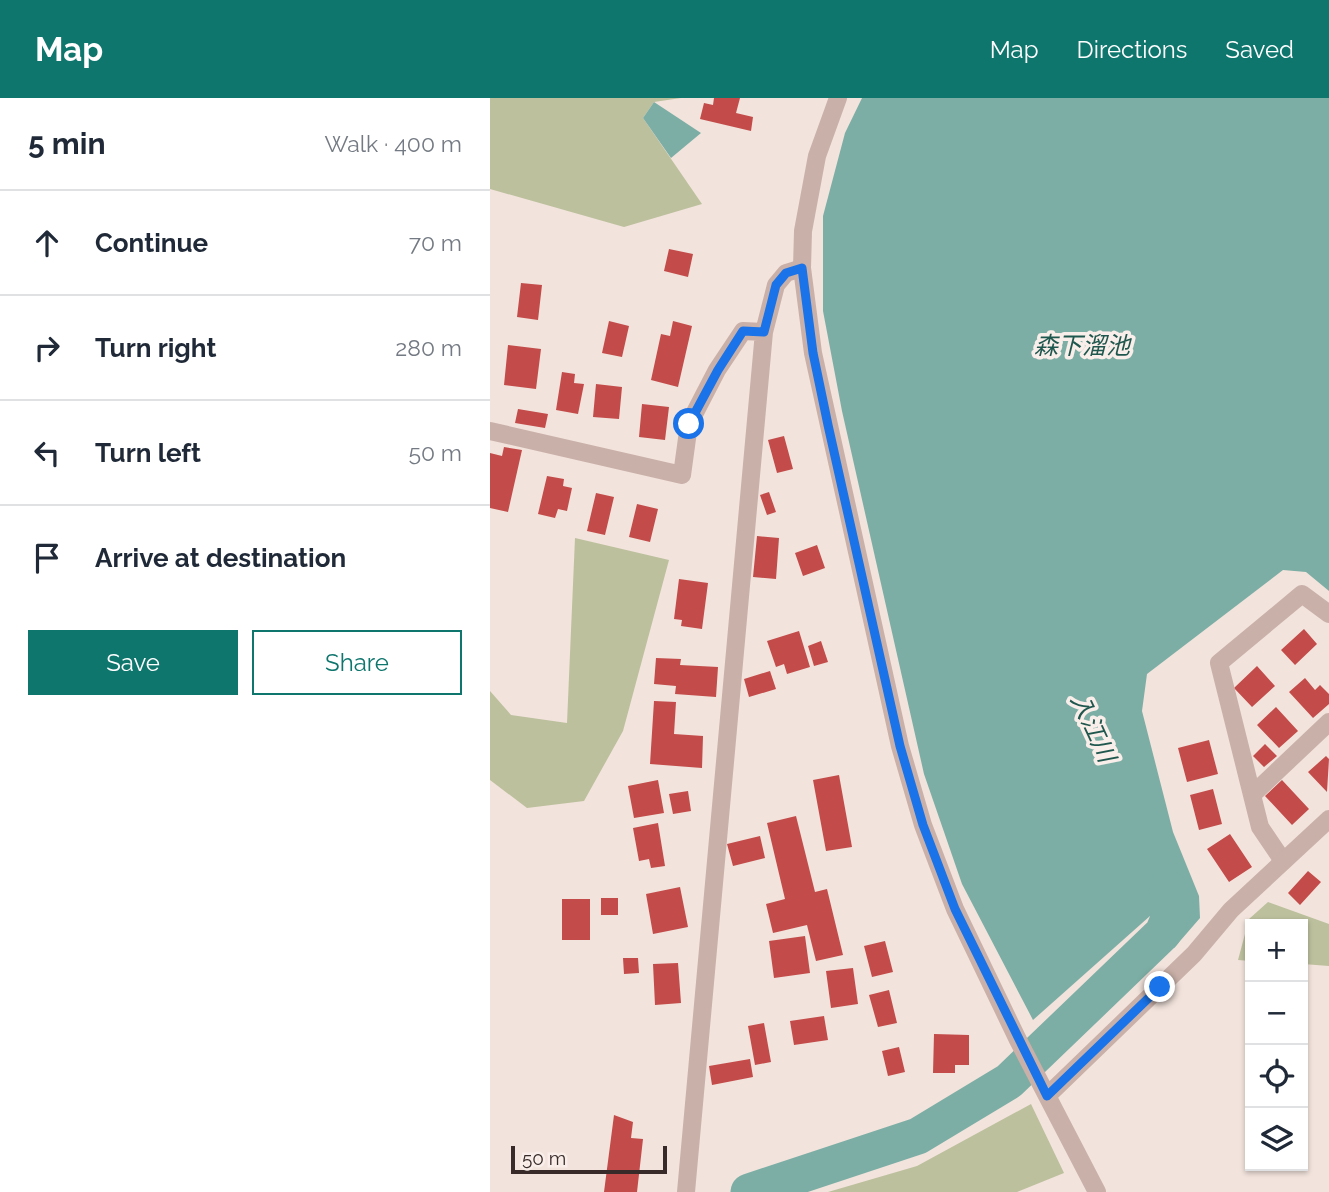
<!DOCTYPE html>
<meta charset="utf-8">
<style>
:root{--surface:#fff;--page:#f2f2f3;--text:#1f2937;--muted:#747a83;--line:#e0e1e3;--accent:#0f766e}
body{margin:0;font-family:Raleway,"Noto Sans JP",sans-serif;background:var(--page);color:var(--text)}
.controls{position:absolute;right:21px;bottom:21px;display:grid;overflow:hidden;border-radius:0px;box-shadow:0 2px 5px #0004}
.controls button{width:63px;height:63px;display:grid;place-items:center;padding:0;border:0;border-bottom:2px solid var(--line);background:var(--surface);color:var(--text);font:35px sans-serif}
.scale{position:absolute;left:21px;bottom:18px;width:156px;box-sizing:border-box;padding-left:7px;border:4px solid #372a28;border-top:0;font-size:19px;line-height:24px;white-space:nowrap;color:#372a28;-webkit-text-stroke:5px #f9eee9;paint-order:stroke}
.stop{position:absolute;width:21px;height:21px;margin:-16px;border:5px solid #1a73e8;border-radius:50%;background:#fff}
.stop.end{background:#1a73e8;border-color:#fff;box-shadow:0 2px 7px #0008}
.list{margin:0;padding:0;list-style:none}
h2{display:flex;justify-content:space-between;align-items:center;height:91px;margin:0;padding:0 28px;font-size:30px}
h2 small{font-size:23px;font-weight:400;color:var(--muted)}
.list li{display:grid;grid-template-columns:46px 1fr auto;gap:21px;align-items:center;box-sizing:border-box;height:105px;padding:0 28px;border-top:2px solid var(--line)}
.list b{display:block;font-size:26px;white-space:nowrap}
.list em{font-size:23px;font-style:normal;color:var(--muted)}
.actions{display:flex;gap:14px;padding:21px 28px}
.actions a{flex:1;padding:16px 0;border:2px solid var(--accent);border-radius:0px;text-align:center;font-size:24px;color:var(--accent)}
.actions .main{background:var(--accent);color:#fff}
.icon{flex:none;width:38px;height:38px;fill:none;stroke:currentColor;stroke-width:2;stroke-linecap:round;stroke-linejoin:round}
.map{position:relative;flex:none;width:839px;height:1094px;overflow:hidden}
header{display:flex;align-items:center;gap:42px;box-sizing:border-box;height:98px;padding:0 35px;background:var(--accent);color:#fff}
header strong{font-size:33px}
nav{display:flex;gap:38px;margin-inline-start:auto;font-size:24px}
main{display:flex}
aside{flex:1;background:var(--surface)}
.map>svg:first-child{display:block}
</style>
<header>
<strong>Map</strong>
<nav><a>Map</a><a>Directions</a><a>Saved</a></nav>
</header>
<main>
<aside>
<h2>5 min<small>Walk · 400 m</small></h2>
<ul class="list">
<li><svg class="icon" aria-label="ahead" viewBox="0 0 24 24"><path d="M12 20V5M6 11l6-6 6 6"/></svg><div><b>Continue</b></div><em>70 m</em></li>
<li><svg class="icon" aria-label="right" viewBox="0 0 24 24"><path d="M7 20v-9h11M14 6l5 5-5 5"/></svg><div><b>Turn right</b></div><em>280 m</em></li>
<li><svg class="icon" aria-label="left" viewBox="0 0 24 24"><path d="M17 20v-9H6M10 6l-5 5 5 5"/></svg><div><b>Turn left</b></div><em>50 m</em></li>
<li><svg class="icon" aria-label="arrive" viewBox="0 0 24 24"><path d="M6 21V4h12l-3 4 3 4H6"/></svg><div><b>Arrive at destination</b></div></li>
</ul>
<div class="actions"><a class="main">Save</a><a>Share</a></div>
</aside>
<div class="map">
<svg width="839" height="1094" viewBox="0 0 839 1094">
<rect width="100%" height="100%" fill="#f2e3dc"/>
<!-- green -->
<path fill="#bcc09d" d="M0 0H191L164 4 153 20 212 106 134 129 0 91Z
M85 440 179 462 133 633 94 703 37 710 0 682V593L21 617 77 625Z
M778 804 839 826V868L813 866V826H760V863L748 862 759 821Z
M541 1006 574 1075 527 1094H338L427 1068Z"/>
<!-- water -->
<path fill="#7caea5" d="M372 0H839V493L816 474 793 472 657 576 652 613 683 734 709 798 710 820 684 850 660 818 543 922 472 786 434 676 352 313 333 213V118L355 35Z
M164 4 211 35 181 60 153 20Z"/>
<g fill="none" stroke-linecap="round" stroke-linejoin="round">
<!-- river -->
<path stroke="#7caea5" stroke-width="37" d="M259 1094 428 1038 519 983 673 835 685 806 677 789"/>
</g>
<!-- building -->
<path fill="#c34b49" d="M224 0H250L246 15 263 19 261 33 210 21 214 5 223 7Z
M179 151 203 156 198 179 174 173Z
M31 185 52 187 48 222 27 219Z
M119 223 139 228 132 259 112 255Z
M183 223 202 228 188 289 161 282 171 236 180 238Z
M18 247 51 251 46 291 14 287Z
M72 274 85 276 84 285 94 286 88 316 66 312Z
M106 286 132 289 129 321 103 319Z
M152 306 179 309 175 342 149 339Z
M28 311 58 316 55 330 25 325Z
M294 338 303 371 287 375 278 342Z
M14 349 32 352 18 414 0 410V355L12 358Z
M57 378 74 381 73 388 82 390 77 413 68 411 65 420 48 416Z
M279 394 286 414 277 417 270 397Z
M106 395 124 399 115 437 97 433Z
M147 406 168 411 160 444 139 439Z
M267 438 289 440 286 481 263 479Z
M327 447 335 470 313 478 305 455Z
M189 481 218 485 212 531 191 528 192 522 184 521Z
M814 531 827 546 805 567 791 552Z
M309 533 320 569 297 576 294 566 286 569 277 543Z
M331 543 338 564 324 568 318 548Z
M166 560 191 561 190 567 228 569 226 599 185 596 186 588 164 586Z
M767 568 785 588 762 609 744 590Z
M280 573 286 591 259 599 254 581Z
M815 580 825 592 830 587 839 596V606L823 620 799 594Z
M164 603 186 604 184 636 213 638 212 670 160 666Z
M786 609 808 633 789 650 767 627Z
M719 642 728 676 697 684 688 650Z
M775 646 787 658 774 669 763 658Z
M836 658 839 661 837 694 818 674Z
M349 677 362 749 336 753 323 682Z
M168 682 174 715 144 720 138 688Z
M792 682 819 711 802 727 775 698Z
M723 691 732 726 709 732 700 697Z
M198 693 201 713 183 716 179 696Z
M306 718 325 794 337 791 353 857 326 863 317 827 283 835 276 806 295 801 277 725Z
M168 725 175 768 161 770 159 761 149 763 143 730Z
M740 736 762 769 739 784 717 751Z
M270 738 275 760 243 768 237 746Z
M818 773 831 784 810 807 798 795Z
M190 789 198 829 163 836 156 796Z
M111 800H128V817H111Z
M72 801H100V842H72Z
M315 838 320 875 284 880 279 843Z
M395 843 403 874 382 879 374 848Z
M133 860H148L149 875 134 876Z
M188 865 191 905 165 907 163 866Z
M363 870 368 906 341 910 336 873Z
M399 892 407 925 388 929 379 897Z
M334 918 338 942 304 947 300 923Z
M274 925 281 964 265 967 258 928Z
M444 936 479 937V967H465V975H443Z
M409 949 415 974 398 978 392 953Z
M260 961 263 979 222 987 219 968Z
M124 1017 143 1024 141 1040 153 1041 147 1094H114Z"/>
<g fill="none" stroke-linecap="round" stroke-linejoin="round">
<!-- minor -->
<path stroke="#c9b0a8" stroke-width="18" d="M0 333 192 377 199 326 227 272 253 233 274 234
M762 697 839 624
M793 763 770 729 729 565 812 496 839 516
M196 1094 274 234 286 187 296 175 312 170"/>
<!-- tertiary -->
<path stroke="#c9b0a8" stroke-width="18" d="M348 0 327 58 313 133 312 170 323 255 410 648 433 727 465 811 528 942 607 1094
M557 998 704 856 741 812 839 721"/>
</g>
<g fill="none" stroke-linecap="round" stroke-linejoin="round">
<!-- route -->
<path stroke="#1a73e8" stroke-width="9" d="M199 326 228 272 253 233 274 234 286 187 296 175 312 170 323 255 338 327 410 648 433 727 465 811 557 998 670 889"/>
</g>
<g text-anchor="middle" stroke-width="7" stroke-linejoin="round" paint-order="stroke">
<!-- water labels -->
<g font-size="24" font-style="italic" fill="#1f574e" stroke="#f9eee9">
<text x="592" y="256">森下溜池</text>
<text transform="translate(603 630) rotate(65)" y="8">入江川</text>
</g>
</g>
</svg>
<div class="controls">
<button>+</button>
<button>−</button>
<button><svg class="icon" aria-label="locate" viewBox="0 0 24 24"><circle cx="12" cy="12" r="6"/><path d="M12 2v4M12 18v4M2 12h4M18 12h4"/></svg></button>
<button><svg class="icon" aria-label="layers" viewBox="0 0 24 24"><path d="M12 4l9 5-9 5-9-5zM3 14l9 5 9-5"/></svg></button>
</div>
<div class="scale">50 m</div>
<div class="stop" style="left:199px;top:326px"></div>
<div class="stop end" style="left:670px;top:889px"></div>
</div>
</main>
